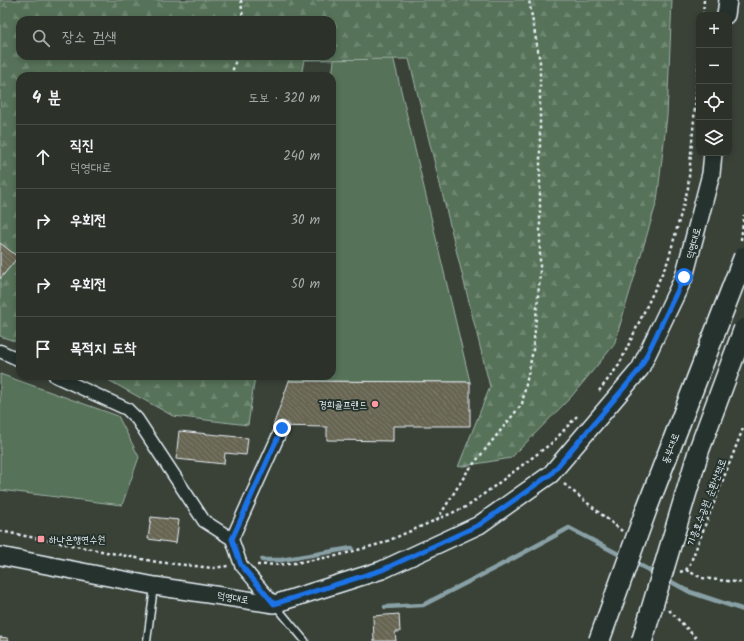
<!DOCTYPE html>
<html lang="ko">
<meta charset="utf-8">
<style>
:root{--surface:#2c322a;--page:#383e36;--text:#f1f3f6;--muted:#a6aaa8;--line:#484d47}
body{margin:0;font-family:Kalam,"Poor Story",sans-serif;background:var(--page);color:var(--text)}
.controls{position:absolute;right:12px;top:12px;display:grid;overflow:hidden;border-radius:8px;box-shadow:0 2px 6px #0003}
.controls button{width:36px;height:36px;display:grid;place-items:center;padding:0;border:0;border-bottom:1px solid var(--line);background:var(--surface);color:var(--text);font:20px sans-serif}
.stop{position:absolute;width:12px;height:12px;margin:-9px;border:3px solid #1a73e8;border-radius:50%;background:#fff}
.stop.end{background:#1a73e8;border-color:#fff;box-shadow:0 1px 4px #0008}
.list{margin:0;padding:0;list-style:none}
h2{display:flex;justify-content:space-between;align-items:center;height:52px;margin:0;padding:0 16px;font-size:17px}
h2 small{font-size:13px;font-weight:400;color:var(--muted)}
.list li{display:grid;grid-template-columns:26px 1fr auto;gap:12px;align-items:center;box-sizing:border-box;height:64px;padding:0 16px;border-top:1px solid var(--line)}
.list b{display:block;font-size:15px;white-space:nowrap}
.list p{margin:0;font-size:13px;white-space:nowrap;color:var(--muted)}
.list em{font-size:13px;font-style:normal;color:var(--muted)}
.icon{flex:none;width:22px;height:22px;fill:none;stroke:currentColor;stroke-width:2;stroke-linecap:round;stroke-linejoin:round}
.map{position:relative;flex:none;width:744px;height:641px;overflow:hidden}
.search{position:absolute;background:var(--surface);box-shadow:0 2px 6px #0003;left:16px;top:16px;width:320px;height:44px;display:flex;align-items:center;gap:10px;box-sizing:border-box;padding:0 14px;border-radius:12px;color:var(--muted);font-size:15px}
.panel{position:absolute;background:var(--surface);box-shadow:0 2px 6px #0003;left:16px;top:72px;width:320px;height:308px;border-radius:12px}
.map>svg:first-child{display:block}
</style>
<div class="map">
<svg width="744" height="641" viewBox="0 0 744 641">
<defs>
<pattern id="forest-firs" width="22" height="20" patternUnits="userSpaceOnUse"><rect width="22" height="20" fill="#567258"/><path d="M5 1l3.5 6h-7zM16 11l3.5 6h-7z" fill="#6e8771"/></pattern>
<pattern id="building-back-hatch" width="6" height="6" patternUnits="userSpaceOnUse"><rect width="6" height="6" fill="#686552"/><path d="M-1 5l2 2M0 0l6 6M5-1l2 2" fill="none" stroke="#7e7c6c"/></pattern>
</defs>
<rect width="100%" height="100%" fill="#3a4238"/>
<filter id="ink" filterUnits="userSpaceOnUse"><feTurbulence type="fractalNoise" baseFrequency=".025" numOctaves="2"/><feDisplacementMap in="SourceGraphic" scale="8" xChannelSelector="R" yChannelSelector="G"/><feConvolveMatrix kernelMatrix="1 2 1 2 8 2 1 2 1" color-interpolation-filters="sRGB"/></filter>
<g filter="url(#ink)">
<!-- green -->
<path fill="#567258" stroke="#9fb2a8" d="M336 46 391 48 470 382 289 381 290 376H332V76Z
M0 374 118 416 139 457 122 505 0 490Z"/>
<!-- forest -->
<path fill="url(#forest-firs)" stroke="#9fb2a8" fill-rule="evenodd" d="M0 0H672L667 116 657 201 614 345 571 397 511 458 458 467 490 387 409 59 304 60 301 76H20V343L0 336ZM20 20H332V56H20Z
M101 376H255L248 425 173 416Z"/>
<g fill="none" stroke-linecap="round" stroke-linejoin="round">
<!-- stream -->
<path stroke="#89a1a6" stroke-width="4.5" d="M262 560H281L352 548
M632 561 658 575
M666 579 690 592 744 610
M385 607 423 605 499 566 569 528 624 557"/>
</g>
<!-- building -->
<path fill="url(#building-back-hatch)" stroke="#e8f1f8" d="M0 243 18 257 0 279Z
M289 381 470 382V426H393V441L327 440V427L273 426Z
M179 431 248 438 246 455 225 453 224 464 176 459Z
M151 517 179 520 176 543 148 539Z
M399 614 400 632H395L396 641H374L373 616Z
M0 637 7 638 9 641H0Z"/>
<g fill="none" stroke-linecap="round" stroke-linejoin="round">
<defs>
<path id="service" d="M275 605 305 641
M147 641 154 587"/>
<path id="minor" d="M0 351 20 360
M55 376 127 409 137 419 204 521 232 539 241 565 274 604
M232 539 282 428"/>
<path id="secondary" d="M726 15 728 0
M0 556 155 586 274 604 382 570 479 525 551 474 640 369 684 277 711 174 713 153"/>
</defs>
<!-- service casing -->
<use href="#service" stroke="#e8f1f8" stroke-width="9"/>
<!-- minor casing -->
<use href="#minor" stroke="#e8f1f8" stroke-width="15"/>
<!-- secondary casing -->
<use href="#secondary" stroke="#e8f1f8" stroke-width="20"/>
<!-- path -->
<path stroke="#e8f1f8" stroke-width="2.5" stroke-dasharray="3 3" stroke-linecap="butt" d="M241 0 243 20
M703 15 704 0
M231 76 237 56
M741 240 744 215
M599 391 619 365 668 261 688 188 699 61
M564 484 622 531
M437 520 467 472 522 404 533 350 540 275V62L529 0
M0 531 157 562 213 568 228 566
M257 565 289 564 336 556 383 543 468 506 553 442 577 416
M686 570 702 578 744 583
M680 572 686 570 690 564 744 426
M669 610 699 641"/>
<!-- service -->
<use href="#service" stroke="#26332d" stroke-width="6"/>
<!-- minor -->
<use href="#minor" stroke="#26332d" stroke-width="12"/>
<!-- secondary -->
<use href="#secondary" stroke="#26332d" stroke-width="17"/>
<defs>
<path id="trunk-bridge" d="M599 641 647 508 744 257
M642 641 699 450 744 329"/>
</defs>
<!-- trunk-bridge casing -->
<use href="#trunk-bridge" stroke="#e8f1f8" stroke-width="23" stroke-linecap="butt"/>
<!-- trunk-bridge -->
<use href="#trunk-bridge" stroke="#26332d" stroke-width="20"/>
</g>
</g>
<g fill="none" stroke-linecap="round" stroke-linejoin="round" filter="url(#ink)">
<!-- route -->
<path stroke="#1a73e8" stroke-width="5" d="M282 428 232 539 241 565 274 604 382 570 479 525 551 474 640 369 684 277"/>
</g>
<!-- markers -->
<g fill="#ff9aa2" stroke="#26332d" stroke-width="1.5">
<circle cx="375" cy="404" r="4"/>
<rect x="37" y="535" width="8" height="8" rx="2"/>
</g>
<g text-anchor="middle" stroke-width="4" stroke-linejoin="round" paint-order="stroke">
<!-- street labels -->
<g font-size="10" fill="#e8f1f8" stroke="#26332d">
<text transform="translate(693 243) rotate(-76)" y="4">덕영대로</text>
<text transform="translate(670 448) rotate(-69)" y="4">동부대로</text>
<text transform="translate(706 502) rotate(-69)" y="4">기흥호수공원 순환산책로</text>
<text transform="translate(233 597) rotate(9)" y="4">덕영대로</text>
</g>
<!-- poi labels -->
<g font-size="10" fill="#e8f1f8" stroke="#26332d" text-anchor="end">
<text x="367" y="408">경희골프랜드</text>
<text x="49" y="543" text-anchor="start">하나은행연수원</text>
</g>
</g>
</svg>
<div class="controls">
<button>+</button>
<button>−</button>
<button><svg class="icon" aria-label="locate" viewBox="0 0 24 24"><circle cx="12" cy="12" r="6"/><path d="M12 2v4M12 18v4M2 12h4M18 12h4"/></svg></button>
<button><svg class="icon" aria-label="layers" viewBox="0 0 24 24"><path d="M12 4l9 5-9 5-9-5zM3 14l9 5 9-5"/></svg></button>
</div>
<div class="stop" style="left:684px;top:277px"></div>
<div class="stop end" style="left:282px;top:428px"></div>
<div class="search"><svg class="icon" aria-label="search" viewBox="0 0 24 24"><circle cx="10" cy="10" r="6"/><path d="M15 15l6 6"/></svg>장소 검색</div>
<section class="panel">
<h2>4 분<small>도보 · 320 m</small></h2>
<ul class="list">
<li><svg class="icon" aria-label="ahead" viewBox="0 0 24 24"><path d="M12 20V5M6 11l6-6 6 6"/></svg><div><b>직진</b><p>덕영대로</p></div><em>240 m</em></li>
<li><svg class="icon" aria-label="right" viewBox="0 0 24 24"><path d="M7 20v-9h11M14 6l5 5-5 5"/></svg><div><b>우회전</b></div><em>30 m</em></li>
<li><svg class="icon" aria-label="right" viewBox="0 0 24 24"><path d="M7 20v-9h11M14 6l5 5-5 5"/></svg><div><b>우회전</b></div><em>50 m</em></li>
<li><svg class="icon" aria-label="arrive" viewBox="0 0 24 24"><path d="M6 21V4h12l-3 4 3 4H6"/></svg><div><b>목적지 도착</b></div></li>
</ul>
</section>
</div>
